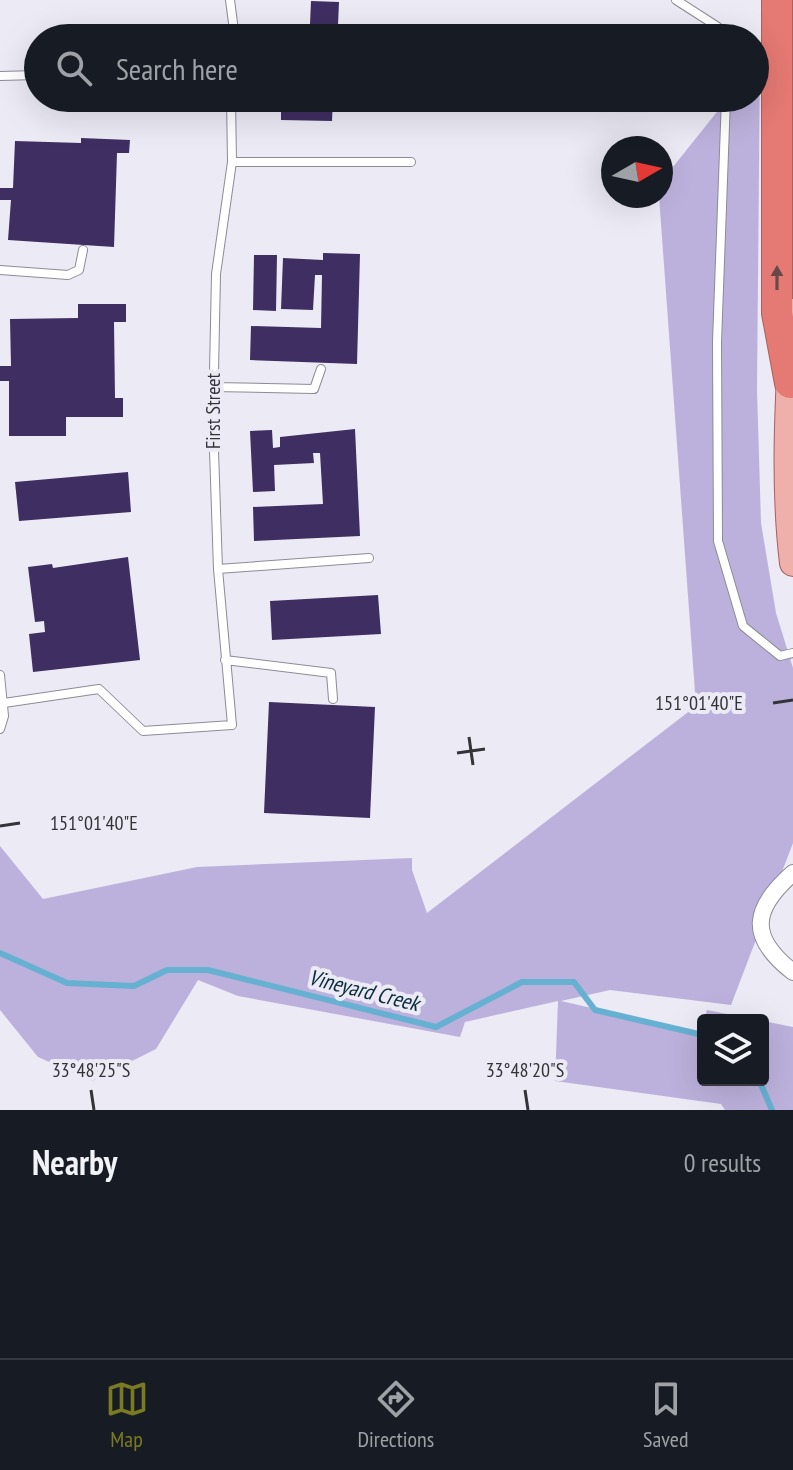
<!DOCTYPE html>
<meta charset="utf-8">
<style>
:root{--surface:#171b24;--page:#20242c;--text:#f1f3f6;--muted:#9ea1a6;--line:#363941;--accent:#797a22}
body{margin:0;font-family:"PT Sans Narrow",sans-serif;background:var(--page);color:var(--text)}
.controls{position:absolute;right:24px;bottom:24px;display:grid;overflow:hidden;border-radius:8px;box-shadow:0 8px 32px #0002}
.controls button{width:72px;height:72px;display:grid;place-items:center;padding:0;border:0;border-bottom:2px solid var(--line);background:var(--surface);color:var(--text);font:40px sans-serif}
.compass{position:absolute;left:601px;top:136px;width:72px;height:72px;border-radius:50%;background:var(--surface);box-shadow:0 8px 32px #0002;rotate:81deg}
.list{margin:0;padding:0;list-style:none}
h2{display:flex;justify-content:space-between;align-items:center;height:104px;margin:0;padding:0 32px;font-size:34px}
h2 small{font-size:26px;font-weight:400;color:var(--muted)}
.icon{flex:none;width:44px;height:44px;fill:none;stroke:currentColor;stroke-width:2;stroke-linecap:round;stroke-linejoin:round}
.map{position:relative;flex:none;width:793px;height:1110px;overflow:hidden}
.search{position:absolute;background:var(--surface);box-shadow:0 8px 32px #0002;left:24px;right:24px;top:24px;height:88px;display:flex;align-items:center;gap:20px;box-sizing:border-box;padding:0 28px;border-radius:44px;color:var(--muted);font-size:30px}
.sheet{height:248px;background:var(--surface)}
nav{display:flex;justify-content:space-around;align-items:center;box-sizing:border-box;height:112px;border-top:2px solid var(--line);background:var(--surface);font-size:22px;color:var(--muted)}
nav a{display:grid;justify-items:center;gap:4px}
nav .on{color:var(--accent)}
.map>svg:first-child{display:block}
</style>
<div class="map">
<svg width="793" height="1110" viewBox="0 0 793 1110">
<rect width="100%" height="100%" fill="#eceaf5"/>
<!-- green -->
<path fill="#bcb1dc" d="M760 57 757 390 761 523 776 613 793 668V843L731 1005 610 990 561 1001 700 1033 703 1024V1080H763V1021L793 1027V1110H725L721 1104 555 1081 558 1001 465 1022 460 1037 238 996 198 980 156 1049 92 1081 38 1057 0 1010V846L43 899 197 867 412 858V870L427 913 696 706 659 196 661 182 728 98H755V63Z
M707 1010 758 1020H704Z"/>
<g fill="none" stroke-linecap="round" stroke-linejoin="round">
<!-- stream -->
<path stroke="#66b0d1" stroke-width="6" d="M0 953 67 983 134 986 167 970H208L436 1027 522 982H574L595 1010 703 1035
M759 1080 772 1110"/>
</g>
<!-- building -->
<path fill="#3f2e61" d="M311 1 339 2 338 25 310 24Z
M315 28H334V38H315Z
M281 98H333L332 121 281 120Z
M81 138 130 140 129 153H117L114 247 8 240 11 200H0V188H13L15 141 81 143Z
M323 253 360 254 357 364 250 360 251 326 321 328 322 275H315L313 310 281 309 283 258 323 260Z
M254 255H277L276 311 253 310Z
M78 304H126V322H114L115 398H123V417H66V436H9V381H0V366H11L10 319 78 318Z
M355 429 360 536 254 541 253 507 323 504 320 453H313L314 463 274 465 275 491 253 492 250 431 272 430 273 448 280 447V437Z
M128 472 131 512 19 521 15 482Z
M128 557 140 660 33 672 29 634 45 632 44 621 35 622 28 567 52 564 53 568Z
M378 595 381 634 272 640 270 601Z
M269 702 375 707 370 818 264 813Z"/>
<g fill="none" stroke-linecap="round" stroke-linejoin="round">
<defs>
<path id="lane" d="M230 0 235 38
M676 0 718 27 720 38
M0 76 38 75
M726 98 717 342 718 541 743 626 780 656 793 653
M232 162H411
M0 270 68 275 79 270 83 250
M213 387 314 389 321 369
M218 569 369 558
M225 660 331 673 333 699
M0 675 4 716 0 729
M4 703 99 689 143 731 232 725 218 569 213 421 216 274 232 162 231 98"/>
<path id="street" d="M793 873C752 909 748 937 793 972"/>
<path id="primary" d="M793 312C789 396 783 480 793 563"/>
<path id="highway" d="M777 0V313L790 383"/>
</defs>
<!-- lane casing -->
<use href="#lane" stroke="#8e8b95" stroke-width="10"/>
<!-- street casing -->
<use href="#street" stroke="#8e8b95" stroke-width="18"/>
<!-- primary casing -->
<use href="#primary" stroke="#a7605e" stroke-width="28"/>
<!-- highway casing -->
<use href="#highway" stroke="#a7605e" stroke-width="32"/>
<!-- lane -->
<use href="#lane" stroke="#fff" stroke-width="8"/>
<!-- street -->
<use href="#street" stroke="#fff" stroke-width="16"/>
<!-- primary -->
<use href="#primary" stroke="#efafab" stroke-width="26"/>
<!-- highway -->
<use href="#highway" stroke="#e57973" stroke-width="30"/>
</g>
<!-- one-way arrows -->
<defs><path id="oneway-solid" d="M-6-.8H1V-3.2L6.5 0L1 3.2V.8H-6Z" transform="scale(2)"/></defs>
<use fill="#694849" href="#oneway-solid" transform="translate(777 278) rotate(-90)"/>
<!-- ticks -->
<path fill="none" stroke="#343337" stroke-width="3" d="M773 703 793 700M469 737 473 765M457 753 485 749M0 826 20 823M91 1090 94 1110M525 1090 528 1110"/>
<g text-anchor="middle" stroke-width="8" stroke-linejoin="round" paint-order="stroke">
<!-- street labels -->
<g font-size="20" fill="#343337" stroke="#eceaf5">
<text transform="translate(213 411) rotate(-90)" y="7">First Street</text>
</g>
<!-- water labels -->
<g font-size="22" font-style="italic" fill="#092d3b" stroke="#eceaf5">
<text transform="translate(364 990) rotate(14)" y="8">Vineyard Creek</text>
</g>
</g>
<g font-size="20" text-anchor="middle" fill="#343337" stroke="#eceaf5" stroke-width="8" stroke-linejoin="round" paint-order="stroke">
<text x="699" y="710">151°01'40"E</text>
<text x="94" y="830">151°01'40"E</text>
<text x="91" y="1077">33°48'25"S</text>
<text x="525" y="1077">33°48'20"S</text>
</g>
</svg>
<div class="controls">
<button><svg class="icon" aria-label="layers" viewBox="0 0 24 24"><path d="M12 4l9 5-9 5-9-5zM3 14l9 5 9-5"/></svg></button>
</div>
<svg class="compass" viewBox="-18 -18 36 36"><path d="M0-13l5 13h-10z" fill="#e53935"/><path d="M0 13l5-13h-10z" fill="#9ea1a6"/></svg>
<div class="search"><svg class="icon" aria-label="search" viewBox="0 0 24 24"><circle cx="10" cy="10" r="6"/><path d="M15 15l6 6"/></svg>Search here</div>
</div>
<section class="sheet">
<h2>Nearby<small>0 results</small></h2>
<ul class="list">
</ul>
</section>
<nav>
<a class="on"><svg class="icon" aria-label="map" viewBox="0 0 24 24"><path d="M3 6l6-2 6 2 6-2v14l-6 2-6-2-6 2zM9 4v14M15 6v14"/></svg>Map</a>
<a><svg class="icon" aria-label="directions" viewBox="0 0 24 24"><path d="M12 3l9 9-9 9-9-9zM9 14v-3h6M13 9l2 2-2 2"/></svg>Directions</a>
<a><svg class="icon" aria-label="saved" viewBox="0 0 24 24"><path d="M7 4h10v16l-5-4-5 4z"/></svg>Saved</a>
</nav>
